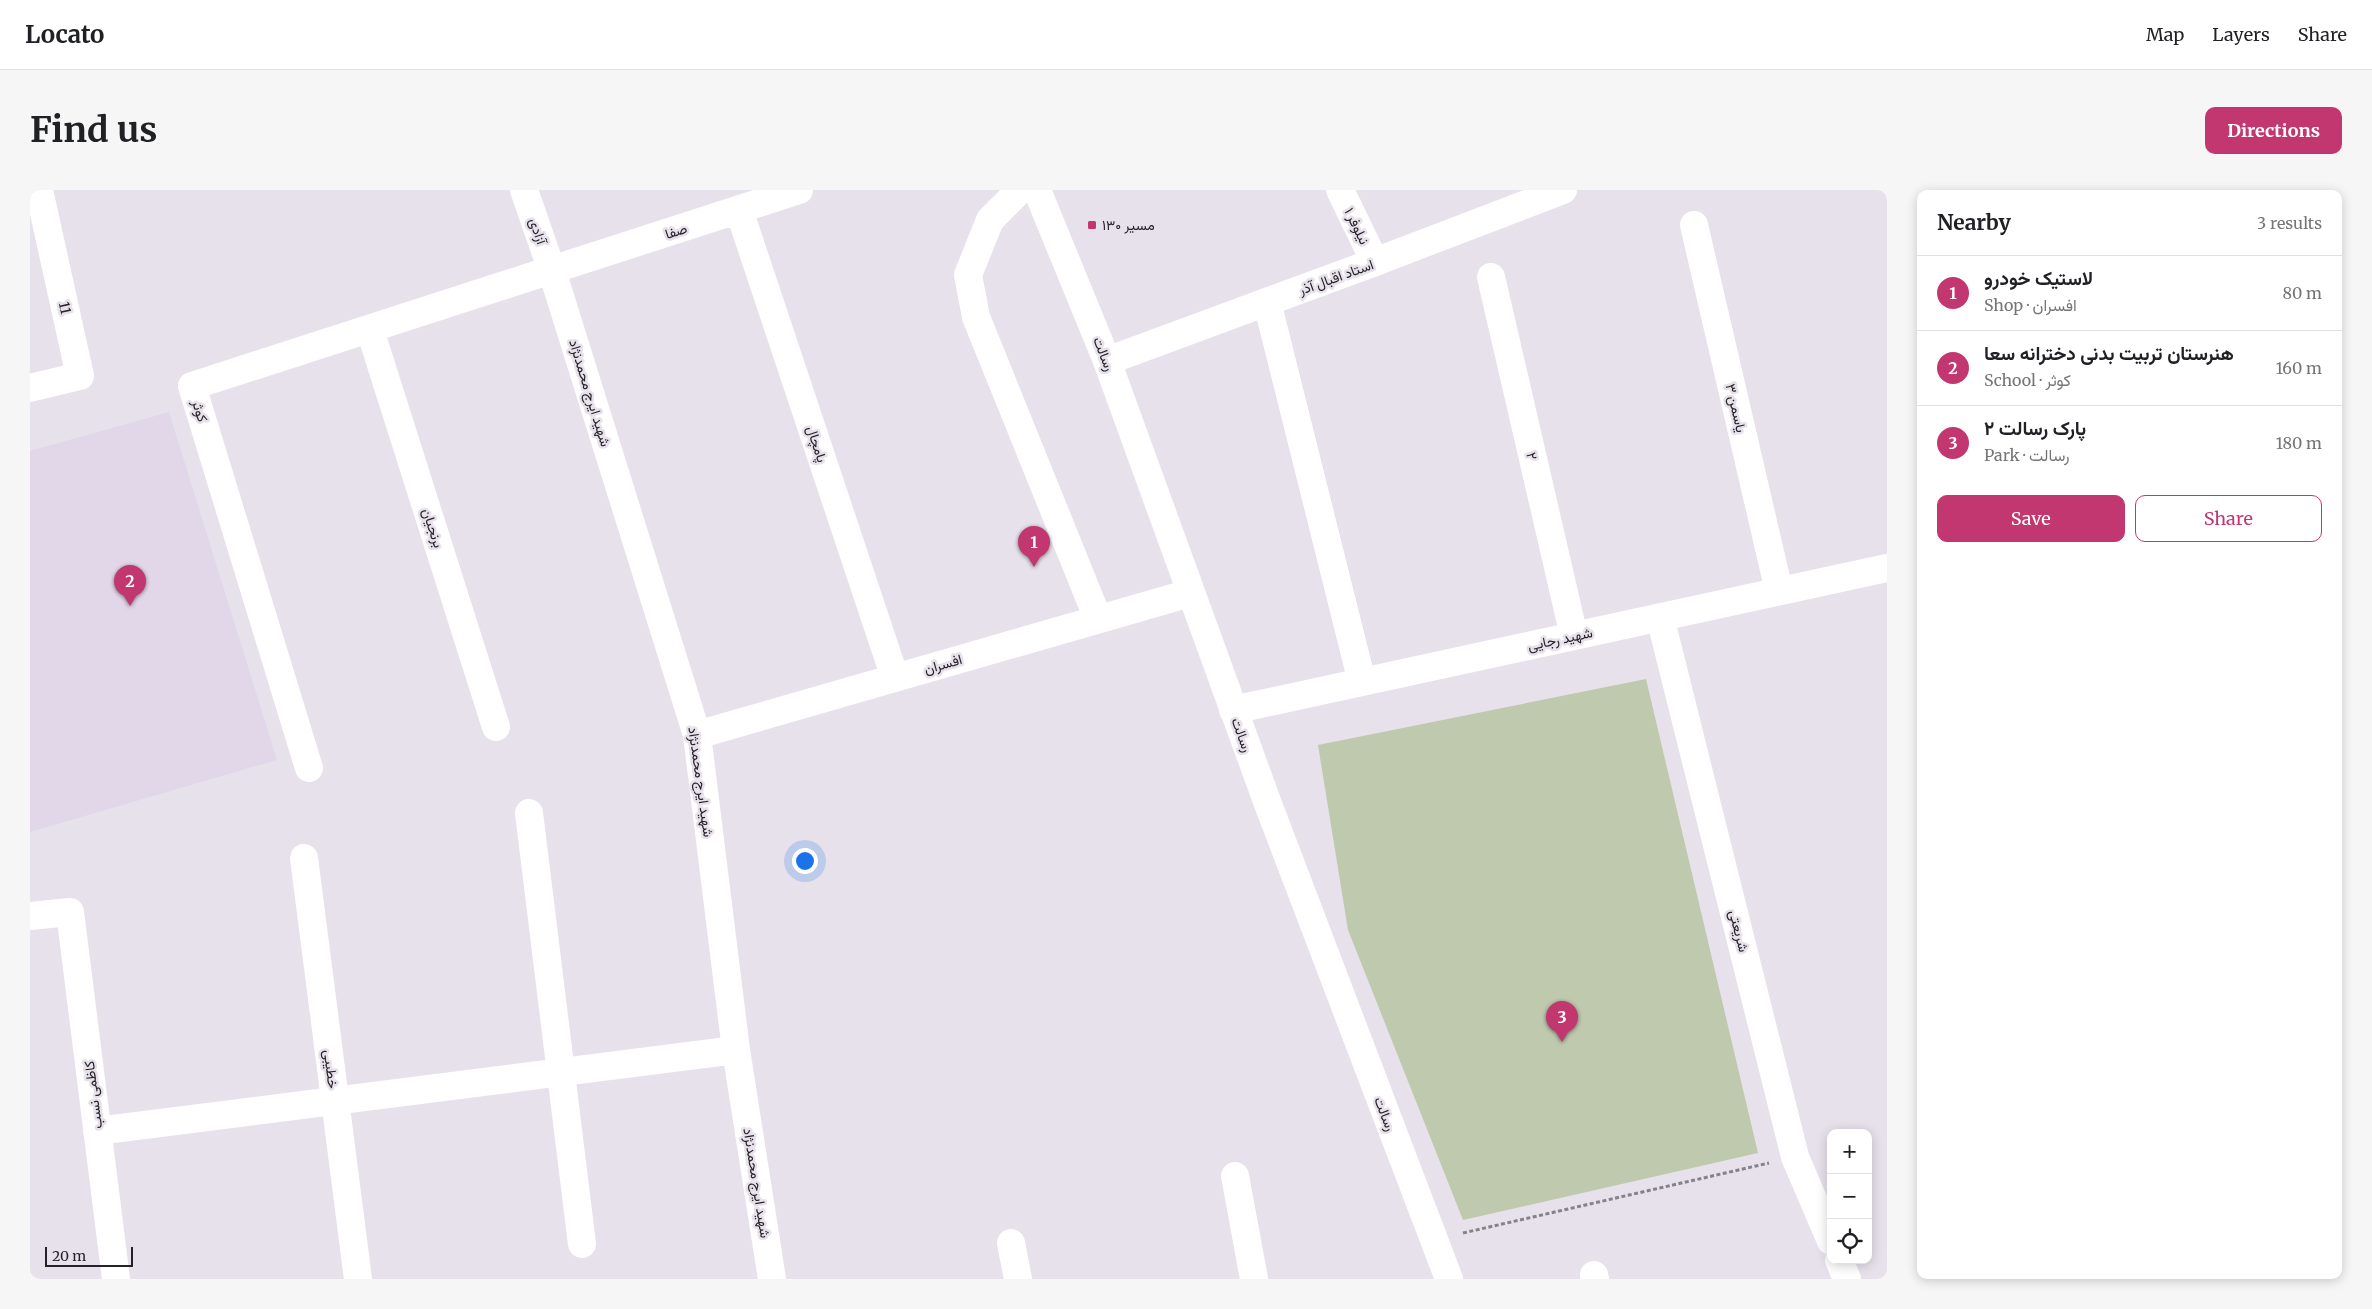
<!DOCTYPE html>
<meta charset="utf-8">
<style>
:root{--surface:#fff;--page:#f6f6f6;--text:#202124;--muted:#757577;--line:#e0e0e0;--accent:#c2376f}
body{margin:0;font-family:Merriweather,Vazirmatn,serif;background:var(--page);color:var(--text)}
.controls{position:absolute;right:15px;bottom:15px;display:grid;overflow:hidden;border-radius:10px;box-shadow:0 2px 12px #0003}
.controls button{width:45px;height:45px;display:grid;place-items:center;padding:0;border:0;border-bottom:1px solid var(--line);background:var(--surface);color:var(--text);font:25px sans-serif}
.scale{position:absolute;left:15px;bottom:12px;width:88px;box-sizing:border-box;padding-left:5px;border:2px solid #252327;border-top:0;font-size:14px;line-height:18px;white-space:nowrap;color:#252327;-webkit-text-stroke:4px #e7e1ec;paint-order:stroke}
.you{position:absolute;left:774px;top:670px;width:18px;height:18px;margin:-12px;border:4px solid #fff;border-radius:50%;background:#1a73e8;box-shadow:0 0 0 8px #1a73e833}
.badge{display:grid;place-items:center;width:32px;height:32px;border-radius:50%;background:var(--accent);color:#fff;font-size:16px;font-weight:700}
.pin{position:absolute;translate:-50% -41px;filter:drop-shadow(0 1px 2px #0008)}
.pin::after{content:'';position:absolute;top:26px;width:18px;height:15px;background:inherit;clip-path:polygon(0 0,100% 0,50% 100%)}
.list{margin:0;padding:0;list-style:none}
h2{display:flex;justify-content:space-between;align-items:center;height:65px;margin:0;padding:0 20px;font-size:21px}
h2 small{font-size:16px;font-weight:400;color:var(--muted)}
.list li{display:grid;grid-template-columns:32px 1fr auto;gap:15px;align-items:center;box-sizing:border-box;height:75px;padding:0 20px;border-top:1px solid var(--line)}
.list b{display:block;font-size:19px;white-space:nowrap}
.list p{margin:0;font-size:16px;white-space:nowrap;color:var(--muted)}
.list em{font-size:16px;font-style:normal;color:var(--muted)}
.actions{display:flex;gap:10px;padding:15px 20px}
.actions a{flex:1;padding:11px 0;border:1px solid var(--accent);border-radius:10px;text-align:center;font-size:18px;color:var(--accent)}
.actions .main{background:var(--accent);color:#fff}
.icon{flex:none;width:28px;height:28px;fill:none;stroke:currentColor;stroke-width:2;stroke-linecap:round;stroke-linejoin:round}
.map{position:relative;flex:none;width:1857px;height:1089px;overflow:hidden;border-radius:10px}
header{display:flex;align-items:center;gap:30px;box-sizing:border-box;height:70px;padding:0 25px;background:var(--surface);border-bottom:1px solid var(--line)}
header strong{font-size:24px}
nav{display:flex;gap:28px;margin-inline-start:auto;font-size:18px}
.intro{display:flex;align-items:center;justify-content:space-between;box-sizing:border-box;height:120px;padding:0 30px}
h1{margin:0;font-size:35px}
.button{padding:12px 22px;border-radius:10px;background:var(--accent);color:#fff;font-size:18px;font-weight:700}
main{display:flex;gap:30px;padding:0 30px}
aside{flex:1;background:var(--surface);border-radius:10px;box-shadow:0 2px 12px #0003}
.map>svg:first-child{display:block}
</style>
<header>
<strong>Locato</strong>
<nav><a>Map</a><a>Layers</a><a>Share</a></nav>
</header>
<div class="intro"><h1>Find us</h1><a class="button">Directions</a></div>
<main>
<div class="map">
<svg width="1857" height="1089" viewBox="0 0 1857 1089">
<rect width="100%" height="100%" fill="#e7e1ec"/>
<!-- built -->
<path fill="#e1d7e9" d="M139 222 247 570 0 642V261Z"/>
<!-- green -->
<path fill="#bfc9ae" d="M1616 489 1728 963 1433 1030 1318 740 1288 555Z"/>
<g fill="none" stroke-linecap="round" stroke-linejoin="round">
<!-- path -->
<path stroke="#868289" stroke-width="3" stroke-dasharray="4 2.5" stroke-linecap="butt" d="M1433 1043 1739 973"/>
<!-- minor -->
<path stroke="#fff" stroke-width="28" d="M494 0 522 81 667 545 706 860 742 1089
M990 0 960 30 938 85 946 127 1068 429
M1310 0 1345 72
M709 20 865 488
M1664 35 1749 401
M1461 87 1544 446
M1237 112 1332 492
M340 140 466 537
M0 198 50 186 9 0
M1630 427 1765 967 1801 1051
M1203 520 1857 378
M667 545 1160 403
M279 578 162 196 769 0
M499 623 552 1054
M274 668 328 1089
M0 726 40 722 86 1089
M67 941 706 860
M1205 986 1224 1089
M981 1053 988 1089
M1809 1070 1817 1089
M1564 1085 1565 1089"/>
<!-- major -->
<path stroke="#fff" stroke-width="28" d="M1007 0 1077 171 1238 614 1419 1089
M1077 171 1345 72 1533 0"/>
</g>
<!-- markers -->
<rect fill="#c2376f" stroke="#e7e1ec" stroke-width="2" x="1057" y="30" width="10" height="10" rx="2.5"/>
<g text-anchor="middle" stroke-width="5" stroke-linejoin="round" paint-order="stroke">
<!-- poi labels -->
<g font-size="14" fill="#252327" stroke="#e7e1ec" text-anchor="start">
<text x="1072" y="40">مسیر ۱۳۰</text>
</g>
<!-- street labels -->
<g font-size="14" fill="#252327" stroke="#e7e1ec">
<text transform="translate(1327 36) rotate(64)" y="5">نیلوفر ۱</text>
<text transform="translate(508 41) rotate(71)" y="5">آزادی</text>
<text transform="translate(646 41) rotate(-18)" y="5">صفا</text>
<text transform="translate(1306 87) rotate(-20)" y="5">استاد اقبال آذر</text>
<text transform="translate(35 118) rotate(78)" y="5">11</text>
<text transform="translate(1074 164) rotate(69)" y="5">رسالت</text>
<text transform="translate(560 203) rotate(73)" y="5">شهید ایرج محمدنژاد</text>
<text transform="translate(1706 218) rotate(77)" y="5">یاسمن ۳</text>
<text transform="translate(170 221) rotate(73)" y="5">کوثر</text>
<text transform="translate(787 254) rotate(72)" y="5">پامچال</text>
<text transform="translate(1502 266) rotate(77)" y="5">۲</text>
<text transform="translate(403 338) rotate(72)" y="5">برنجیان</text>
<text transform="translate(1530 449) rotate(-12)" y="5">شهید رجایی</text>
<text transform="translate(913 474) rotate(-16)" y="5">افسران</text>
<text transform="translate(1212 545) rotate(70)" y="5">رسالت</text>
<text transform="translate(671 592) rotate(82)" y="5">شهید ایرج محمدنژاد</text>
<text transform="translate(1709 741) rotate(76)" y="5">شریعتی</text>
<text transform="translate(301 879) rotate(83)" y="5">خطیبی</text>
<text transform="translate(63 905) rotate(-97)" y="5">کاظمی نسب</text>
<text transform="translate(1355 924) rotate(69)" y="5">رسالت</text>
<text transform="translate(727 993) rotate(81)" y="5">شهید ایرج محمدنژاد</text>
</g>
</g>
</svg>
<div class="controls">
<button>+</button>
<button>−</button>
<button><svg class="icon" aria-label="locate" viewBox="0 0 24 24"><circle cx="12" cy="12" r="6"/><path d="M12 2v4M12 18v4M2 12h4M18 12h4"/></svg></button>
</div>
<div class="scale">20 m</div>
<div class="you"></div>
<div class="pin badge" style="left:1004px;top:377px">1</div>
<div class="pin badge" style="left:100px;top:416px">2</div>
<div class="pin badge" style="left:1532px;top:852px">3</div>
</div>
<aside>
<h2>Nearby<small>3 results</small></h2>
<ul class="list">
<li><span class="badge">1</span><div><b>لاستیک خودرو</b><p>Shop · افسران</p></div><em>80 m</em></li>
<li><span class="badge">2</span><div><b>هنرستان تربیت بدنی دخترانه سعا</b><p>School · کوثر</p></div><em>160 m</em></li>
<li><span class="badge">3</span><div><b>پارک رسالت ۲</b><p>Park · رسالت</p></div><em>180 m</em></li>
</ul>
<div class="actions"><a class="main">Save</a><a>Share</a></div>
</aside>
</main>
